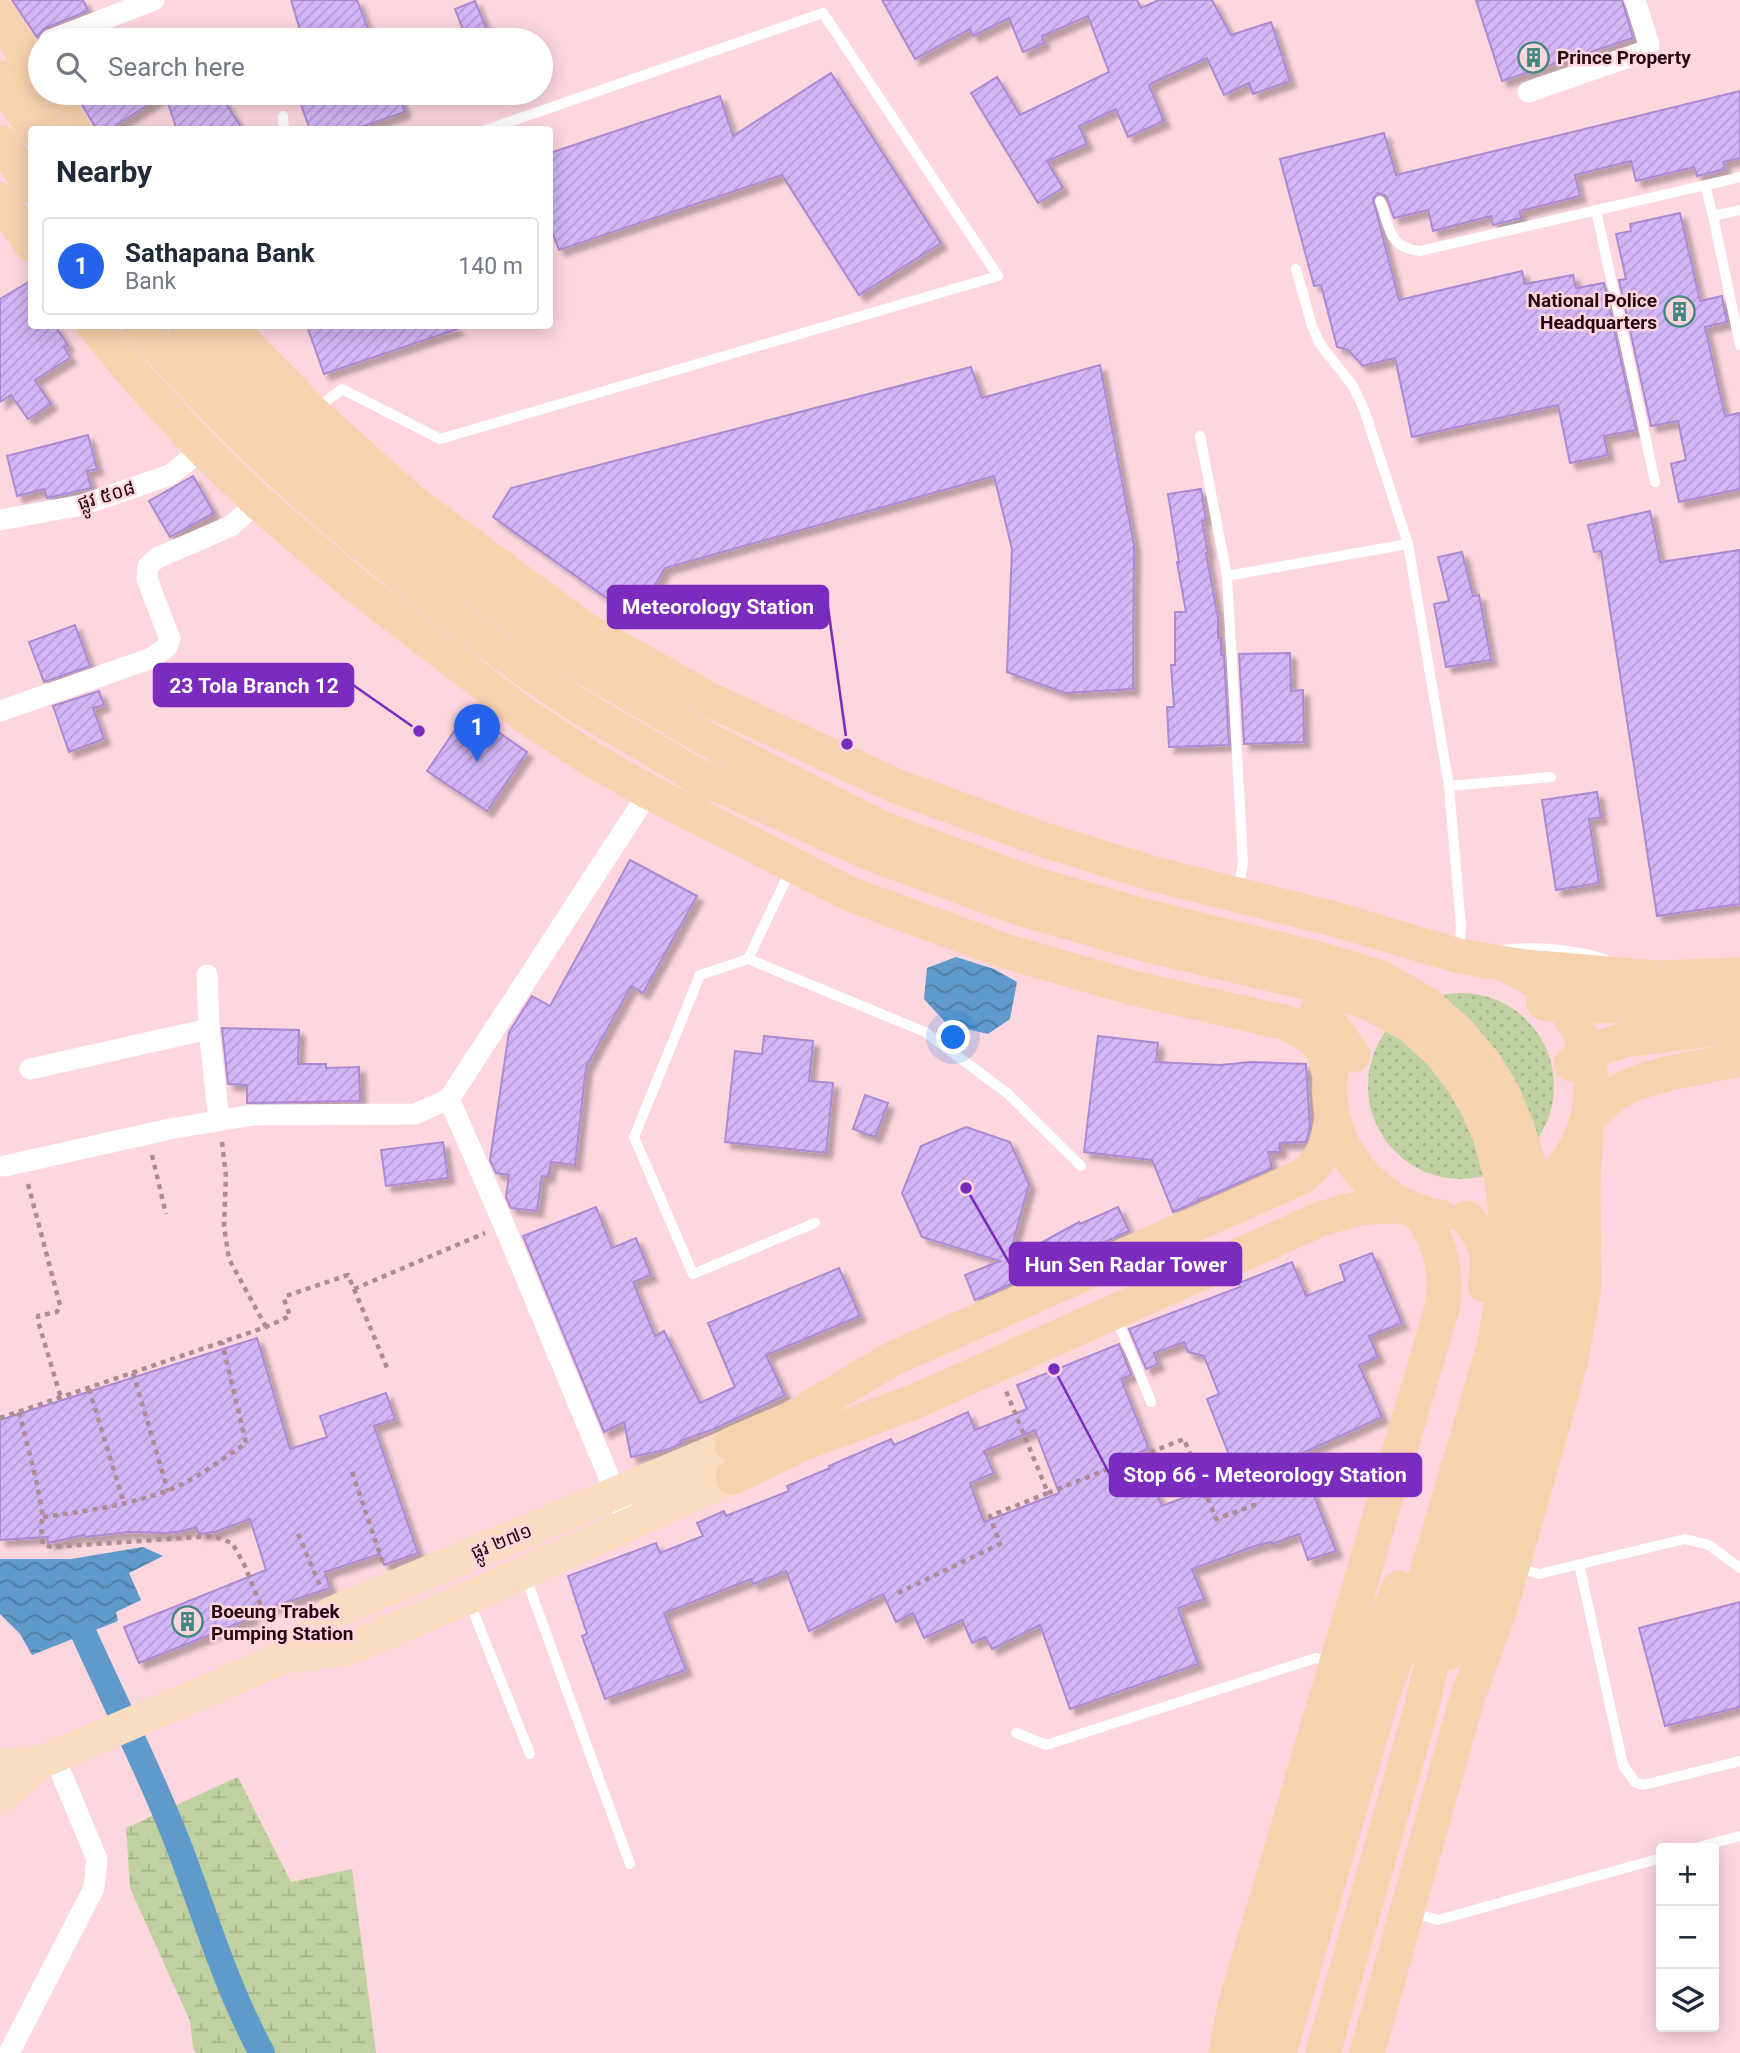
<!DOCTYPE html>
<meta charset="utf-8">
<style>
:root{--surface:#fff;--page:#f2f2f3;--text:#1f2937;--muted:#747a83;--line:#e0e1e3;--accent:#2563eb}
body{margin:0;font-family:Roboto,"Noto Sans Khmer",sans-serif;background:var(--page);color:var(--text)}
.controls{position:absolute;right:21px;bottom:21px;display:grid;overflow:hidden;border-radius:7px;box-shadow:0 4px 18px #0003}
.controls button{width:63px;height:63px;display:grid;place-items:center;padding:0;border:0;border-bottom:2px solid var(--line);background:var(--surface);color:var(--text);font:35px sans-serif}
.you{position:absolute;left:954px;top:1038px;width:24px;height:24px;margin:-18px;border:5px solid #fff;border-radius:50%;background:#1a73e8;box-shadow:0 0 0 10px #1a73e833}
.badge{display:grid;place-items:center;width:46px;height:46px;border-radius:50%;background:var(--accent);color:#fff;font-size:23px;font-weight:700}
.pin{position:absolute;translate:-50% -58px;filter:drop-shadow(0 2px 4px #0008)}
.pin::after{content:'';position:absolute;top:37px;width:24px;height:21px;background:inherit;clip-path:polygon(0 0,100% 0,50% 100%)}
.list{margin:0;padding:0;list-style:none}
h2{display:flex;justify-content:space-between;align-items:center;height:91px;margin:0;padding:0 28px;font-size:30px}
h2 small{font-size:23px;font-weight:400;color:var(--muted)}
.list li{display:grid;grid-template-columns:46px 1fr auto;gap:21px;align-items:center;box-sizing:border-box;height:98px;margin:0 14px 14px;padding:0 14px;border:2px solid var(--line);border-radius:7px}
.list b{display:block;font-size:26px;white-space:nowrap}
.list p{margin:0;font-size:23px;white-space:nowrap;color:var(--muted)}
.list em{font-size:23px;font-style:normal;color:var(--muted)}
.icon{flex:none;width:38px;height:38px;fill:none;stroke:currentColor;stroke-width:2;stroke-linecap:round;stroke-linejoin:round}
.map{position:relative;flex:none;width:1740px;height:2053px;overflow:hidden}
.search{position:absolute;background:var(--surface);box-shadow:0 4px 18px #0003;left:28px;top:28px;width:525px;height:77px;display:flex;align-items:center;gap:18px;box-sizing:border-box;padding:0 24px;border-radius:38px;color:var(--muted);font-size:26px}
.panel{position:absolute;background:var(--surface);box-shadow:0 4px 18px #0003;left:28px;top:126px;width:525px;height:203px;border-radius:7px}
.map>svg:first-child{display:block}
</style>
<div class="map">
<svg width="1740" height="2053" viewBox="0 0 1740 2053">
<defs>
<pattern id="grass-dots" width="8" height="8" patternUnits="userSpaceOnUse" patternTransform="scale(1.75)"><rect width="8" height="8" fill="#bfd1a1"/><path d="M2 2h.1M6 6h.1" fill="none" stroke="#a4b28a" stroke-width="1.8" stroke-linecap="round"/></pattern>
<pattern id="wetland-marsh" width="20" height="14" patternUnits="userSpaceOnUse" patternTransform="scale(1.75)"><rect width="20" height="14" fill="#bfd1a1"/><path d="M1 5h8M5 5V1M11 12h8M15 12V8" fill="none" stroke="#a4b28a"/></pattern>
<pattern id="water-waves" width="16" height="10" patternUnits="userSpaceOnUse" patternTransform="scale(1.75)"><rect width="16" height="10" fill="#609aca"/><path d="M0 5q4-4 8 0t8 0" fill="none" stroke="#4f7ca3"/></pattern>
<pattern id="building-hatch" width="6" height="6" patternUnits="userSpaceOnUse" patternTransform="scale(1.75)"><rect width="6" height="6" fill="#d3b6f7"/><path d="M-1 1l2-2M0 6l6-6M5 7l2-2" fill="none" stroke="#b59bd3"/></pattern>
<filter id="shadow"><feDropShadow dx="6" dy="6" stdDeviation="2" flood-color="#0004"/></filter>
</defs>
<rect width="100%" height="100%" fill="#fdd6de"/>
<!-- grass -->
<path fill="url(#grass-dots)" d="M1368 1086a93 93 0 1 1 186 0a93 93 0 1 1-186 0Z"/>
<!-- wetland -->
<path fill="url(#wetland-marsh)" d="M238 1777 291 1882 352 1869 376 2053H196L193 2048 190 2021 130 1888 126 1828Z"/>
<!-- water -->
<path fill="url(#water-waves)" d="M956 957 994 969 1017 982 1010 1019 988 1034 947 1024 924 999 927 968Z
M143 1547 163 1556 129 1573 141 1600 116 1612 118 1621 32 1655 20 1634 0 1614V1559H71Z"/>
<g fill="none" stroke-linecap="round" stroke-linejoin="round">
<!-- canal -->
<path stroke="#609aca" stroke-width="26" d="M84 1634C116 1705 152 1776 180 1849 206 1918 227 1989 262 2053"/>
</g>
<!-- building -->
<path fill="url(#building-hatch)" stroke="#ac8ad3" stroke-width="2" fill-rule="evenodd" filter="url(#shadow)" d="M12 0H83L88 11 45 28 37 37Z
M291 0H357L372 40H303Z
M882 0H1137L1141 8 1159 0H1212L1231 35 1271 22 1290 81 1253 94 1249 83 1224 95 1207 58 1154 82 1149 85 1164 121 1128 137 1116 109 1079 126 1087 144 1047 161 1063 188 1038 203 971 93 997 77 1020 115 1109 72 1088 16 1042 36 1044 43 1023 52 1009 18 973 36 970 29 915 59Z
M1476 0H1622L1633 38 1502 81Z
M475 1 491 40H467L455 9Z
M831 73 941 243 859 295 782 175 559 250 550 226V153L720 96 733 136Z
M1740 91V158L1723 162 1725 169 1697 176 1694 167 1636 181 1631 161 1575 175 1580 196 1520 211 1521 218 1493 225 1491 216 1433 231 1428 210 1394 218 1386 196 1378 193 1373 199 1399 300 1522 271 1525 284 1573 275 1576 288 1604 283 1636 430 1604 436 1608 455 1570 463 1558 405 1412 437 1395 358 1363 366 1348 350 1337 347 1321 285 1314 286 1280 159 1384 133 1396 175Z
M75 93H219L243 130H177L165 94 109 130H97Z
M297 93H398L405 112 352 130H310Z
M1680 213 1700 301 1722 296 1727 322 1705 327 1725 416 1740 413V489L1679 502 1671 464 1686 460 1678 421 1651 426 1619 280 1626 279 1616 234 1631 231 1630 224Z
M32 280V326H55L68 345 64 347 70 358 35 380 51 404 28 419 11 395 0 402V299Z
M307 326H456L457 329 324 374Z
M1100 365 1134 545 1133 689 1065 693 1007 672 1012 549 994 476 665 568 635 618 493 517 511 488 971 367 982 398Z
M88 435 97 469 87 471 91 488 47 498 44 489 17 496 7 456Z
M193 476 214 513 170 537 149 501Z
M1201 489 1206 520 1202 521 1208 553H1206L1218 618V638H1221V655H1224L1229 745 1169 747 1167 707H1174L1171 665H1175V612H1186L1177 562H1179L1168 494Z
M1650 511 1660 562 1740 550V904L1657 916 1601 551 1594 552 1588 525Z
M1462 552 1473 596 1479 595 1491 660 1446 667 1434 604 1449 601 1438 557Z
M75 625 90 666 44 682 29 642Z
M1290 653 1291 691 1303 690 1304 742 1244 744 1239 654Z
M99 691 104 705 93 708 104 739 69 752 53 706Z
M468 711 527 752 487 811 427 771Z
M1597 792 1601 818 1589 819 1599 883 1556 890 1542 800Z
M630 860 697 896 643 993 631 986 586 1067 575 1165 551 1162 548 1177 542 1176 537 1211 511 1208 506 1197 509 1175 496 1173 490 1160 509 1032 532 996 550 1006Z
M222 1028 299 1030 298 1064H326V1068L359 1067 360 1101 247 1103V1085L228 1084Z
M764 1036 813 1041 809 1081 833 1083 826 1153 725 1142 735 1051 762 1054Z
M1098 1036 1158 1043 1156 1062 1220 1065 1251 1062 1306 1064 1310 1128 1306 1142 1280 1143V1152H1268L1272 1168 1209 1196 1198 1199V1201L1173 1212 1152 1160 1084 1152Z
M865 1095 888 1103 875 1137 853 1129Z
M966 1127 1010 1142 1029 1184 1008 1261 1079 1222 1080 1224 1118 1207 1129 1231 1096 1246 1094 1243 1058 1263 975 1300 965 1275 1000 1261 922 1237 902 1193 921 1146Z
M443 1142 448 1178 386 1186 381 1150Z
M596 1207 612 1248 636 1238 651 1275 633 1282 655 1336 664 1331 700 1403 735 1387 708 1323 839 1268 860 1316 766 1355 785 1395 714 1429 680 1441 681 1444 669 1449 631 1457 624 1422 604 1432 523 1236Z
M1372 1253 1402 1323 1369 1336 1378 1357 1359 1365 1382 1417 1298 1455 1336 1551 1308 1560 1299 1534 1272 1544 1271 1542 1255 1546 1192 1569 1204 1599 1178 1608 1198 1664 1070 1709 1040 1625 992 1649 985 1637 972 1643 962 1620 924 1638 913 1613 896 1622 883 1594 809 1631 786 1571 753 1584 751 1579 664 1613 686 1670 605 1699 582 1636 587 1634 568 1576 656 1543 660 1553 703 1536 697 1523 724 1511 726 1516 789 1491 787 1486 830 1468 829 1466 891 1439 894 1445 968 1412 975 1430 1027 1409 1017 1385 1119 1344 1131 1375 1121 1379 1149 1449 1140 1452 1162 1506 1201 1491 1204 1498 1241 1485 1207 1399 1219 1394 1204 1356 1188 1352 1184 1342 1154 1353 1158 1364 1146 1369 1129 1329 1240 1287 1239 1283 1292 1262 1306 1296 1345 1281 1340 1265ZM1035 1430 1059 1493 984 1522 970 1483 994 1473 984 1451Z
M257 1338 290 1449 327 1437 320 1416 386 1393 395 1419 374 1426 418 1553 384 1565 380 1554 325 1572 330 1588 250 1614 252 1618 139 1663 124 1627 266 1570 250 1519 215 1532 199 1534 196 1527 183 1531 167 1533 129 1532 85 1537 84 1535 48 1543 47 1537 0 1540V1420Z
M1740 1602V1707L1665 1726 1639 1628Z"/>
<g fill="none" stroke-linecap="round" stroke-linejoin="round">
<!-- path -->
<path stroke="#af8b93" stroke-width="4.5" stroke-dasharray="5 5" stroke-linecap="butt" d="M222 1142 226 1176 224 1226 229 1259 266 1327
M152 1155 166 1214
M28 1184 60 1305 57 1312 38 1316V1321L61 1398
M354 1289 388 1370
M133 1373 168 1491
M89 1389 124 1503
M19 1412 36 1479 43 1517 41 1524 43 1545 52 1547 213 1536 232 1543 244 1564 271 1631
M0 1418 266 1327 290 1316 284 1299 286 1296 348 1275 354 1289 485 1233
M352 1472 383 1563
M1048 1493 1184 1439 1216 1519 1260 1503
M43 1517C85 1511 126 1506 166 1491 194 1481 221 1460 246 1443L222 1342
M298 1534 320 1586
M898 1593 1000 1544 990 1516 1048 1493 1006 1391"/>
<!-- service -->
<path stroke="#fff" stroke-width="10" d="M283 116 284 130
M1705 185 1713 216
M1380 201C1390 228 1388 248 1420 251L1740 177
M1596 210 1655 482
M1740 210 1713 216 1740 345
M1296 269 1312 326 1320 344 1353 386 1365 412 1408 544 1449 786 1461 927 1459 951
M316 409 342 389 440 439 998 276 823 13 486 130
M1200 436 1227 576 1243 863 1238 889
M1227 576 1408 544
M1449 786 1551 777
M791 869 748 959 925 1032 1007 1093 1081 1166
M1504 950C1534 946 1578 949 1606 960
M748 959 700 975 634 1137 693 1274 815 1223
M1116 1317 1151 1402
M1579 1564 1623 1765 1635 1782 1643 1785 1740 1761
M1515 1567 1539 1574 1685 1539 1709 1545 1740 1568
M526 1578 630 1864
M469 1601 530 1754
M1016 1733 1046 1745 1316 1658 1331 1662
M1695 1848 1740 1836
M1413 1913 1438 1920 1661 1858"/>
<!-- minor -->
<path stroke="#fff" stroke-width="21" d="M50 40 154 0
M1528 92 1643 52 1649 45 1635 0
M0 520 82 505 170 475 203 449
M0 711 152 658 167 647 170 639 147 579 148 566 157 558 231 526 258 502
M207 975 209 1029 219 1121
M30 1069 209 1029
M5 1166 170 1129 253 1115 415 1114 449 1099
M628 1523 504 1225 449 1099 649 792
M9 2053 94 1888 97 1859 54 1756"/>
<!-- primary -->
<path stroke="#f9ddc2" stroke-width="33" d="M283 1658 332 1613 732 1444
M0 1766 41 1762 283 1658 348 1649 468 1598 733 1477
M0 1798 41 1762"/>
<!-- trunk -->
<path stroke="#f7d2ae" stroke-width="35" d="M0 16 40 79
M0 78 35 130
M49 93 74 130
M0 142 32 186
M0 200 32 245
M94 326 140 381 203 449 258 502 350 581 524 715 591 759 649 792 852 895 1005 951 1133 988 1287 1023 1316 1040 1324 1053 1330 1076
M140 326C257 464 399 580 547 685 599 721 657 749 709 785
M186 326 258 405 389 524 564 655 710 741 881 828 1027 882 1144 916 1322 960 1381 978 1428 1005 1459 1033 1485 1064 1503 1094 1517 1127 1531 1171 1535 1223 1533 1281 1519 1351 1448 1593 1422 1706 1323 2053
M229 326 312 412 411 501 584 629 710 700 896 786 1044 840 1154 874 1334 919 1459 956 1524 967 1656 978 1740 975
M690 772 872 854 1019 908 1140 943 1316 985 1369 1003 1410 1025 1441 1053 1461 1079 1478 1108 1490 1136 1502 1179 1507 1225 1506 1279 1494 1347 1424 1583 1382 1696 1279 2053
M1512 968C1616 1014 1617 1153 1518 1204
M1544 1003C1610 1008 1674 1006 1740 1001
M1316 1014 1331 1025 1353 1055
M1334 1053C1330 1074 1327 1095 1333 1117 1345 1168 1388 1209 1440 1217
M1571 1064 1592 1050 1625 1040 1740 1025
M1589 1117C1600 1106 1610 1096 1623 1089 1653 1073 1706 1067 1740 1059
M1467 1218C1488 1242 1490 1255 1485 1285
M732 1444 791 1419 894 1358 1301 1177C1324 1159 1328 1145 1332 1116
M733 1477 801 1444 916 1401 1318 1220C1351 1210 1373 1203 1407 1207
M1448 1653 1475 1597 1546 1356 1559 1286V1208
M1226 2053 1235 2006 1442 1308C1448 1270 1441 1242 1418 1211
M1244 2053 1261 2014 1362 1670 1399 1588
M1367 2053 1467 1699 1501 1606 1571 1360 1584 1287 1583 1183 1586 1129"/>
</g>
<!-- icons -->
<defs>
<symbol id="building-ring" viewBox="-11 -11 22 22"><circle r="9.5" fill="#fdd6de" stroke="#41877e" stroke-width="1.5"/><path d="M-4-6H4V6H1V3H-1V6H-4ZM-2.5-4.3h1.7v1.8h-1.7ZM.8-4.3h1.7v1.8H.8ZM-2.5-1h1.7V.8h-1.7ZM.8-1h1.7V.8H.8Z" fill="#41877e"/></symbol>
</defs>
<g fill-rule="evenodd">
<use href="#building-ring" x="1516" y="40" width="35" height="35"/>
<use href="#building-ring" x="1662" y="294" width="35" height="35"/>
<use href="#building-ring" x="170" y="1604" width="35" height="35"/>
</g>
<g text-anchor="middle" stroke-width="5" stroke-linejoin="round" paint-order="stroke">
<!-- poi labels -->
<g font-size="19" font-weight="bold" fill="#270711" stroke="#fdd6de" text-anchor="start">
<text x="1557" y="64">Prince Property</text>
<text x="1657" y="307" text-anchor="end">National Police<tspan x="1657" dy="22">Headquarters</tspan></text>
<text x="211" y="1618">Boeung Trabek<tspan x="211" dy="22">Pumping Station</tspan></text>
</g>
<!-- street labels -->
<g font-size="19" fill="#270711" stroke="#fdd6de">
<text transform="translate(106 495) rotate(-17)" y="7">ផ្លូវ ៥០៨</text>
<text transform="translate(501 1541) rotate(-22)" y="7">ផ្លូវ ២៧១</text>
</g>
</g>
<!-- callouts -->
<path fill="none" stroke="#7b2cbf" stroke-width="2.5" d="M847 744L828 607M419 731L353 685M966 1188L1010 1264M1054 1369L1110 1475"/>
<g fill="#7b2cbf" stroke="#fdd6de" stroke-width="2.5">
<circle cx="847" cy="744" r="7"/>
<circle cx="419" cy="731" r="7"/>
<circle cx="966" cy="1188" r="7"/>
<circle cx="1054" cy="1369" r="7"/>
</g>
<g fill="#7b2cbf" stroke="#7b2cbf" stroke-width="2.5">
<rect x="608" y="586" width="220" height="42" rx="7"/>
<rect x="154" y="664" width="199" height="42" rx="7"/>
<rect x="1010" y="1243" width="231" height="42" rx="7"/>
<rect x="1110" y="1454" width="311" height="42" rx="7"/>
</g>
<g font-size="21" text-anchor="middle" font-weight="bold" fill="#fff">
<text x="718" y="614">Meteorology Station</text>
<text x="254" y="693">23 Tola Branch 12</text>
<text x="1126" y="1272">Hun Sen Radar Tower</text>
<text x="1265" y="1482">Stop 66 - Meteorology Station</text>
</g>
</svg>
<div class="controls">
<button>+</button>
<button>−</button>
<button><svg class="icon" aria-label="layers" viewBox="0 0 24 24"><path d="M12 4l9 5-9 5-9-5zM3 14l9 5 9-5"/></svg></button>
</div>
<div class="you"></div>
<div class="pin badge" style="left:477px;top:762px">1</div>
<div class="search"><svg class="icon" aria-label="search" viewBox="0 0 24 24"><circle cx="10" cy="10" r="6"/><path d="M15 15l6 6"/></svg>Search here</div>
<section class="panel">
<h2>Nearby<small></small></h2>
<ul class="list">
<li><span class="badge">1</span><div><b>Sathapana Bank</b><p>Bank</p></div><em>140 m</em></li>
</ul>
</section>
</div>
